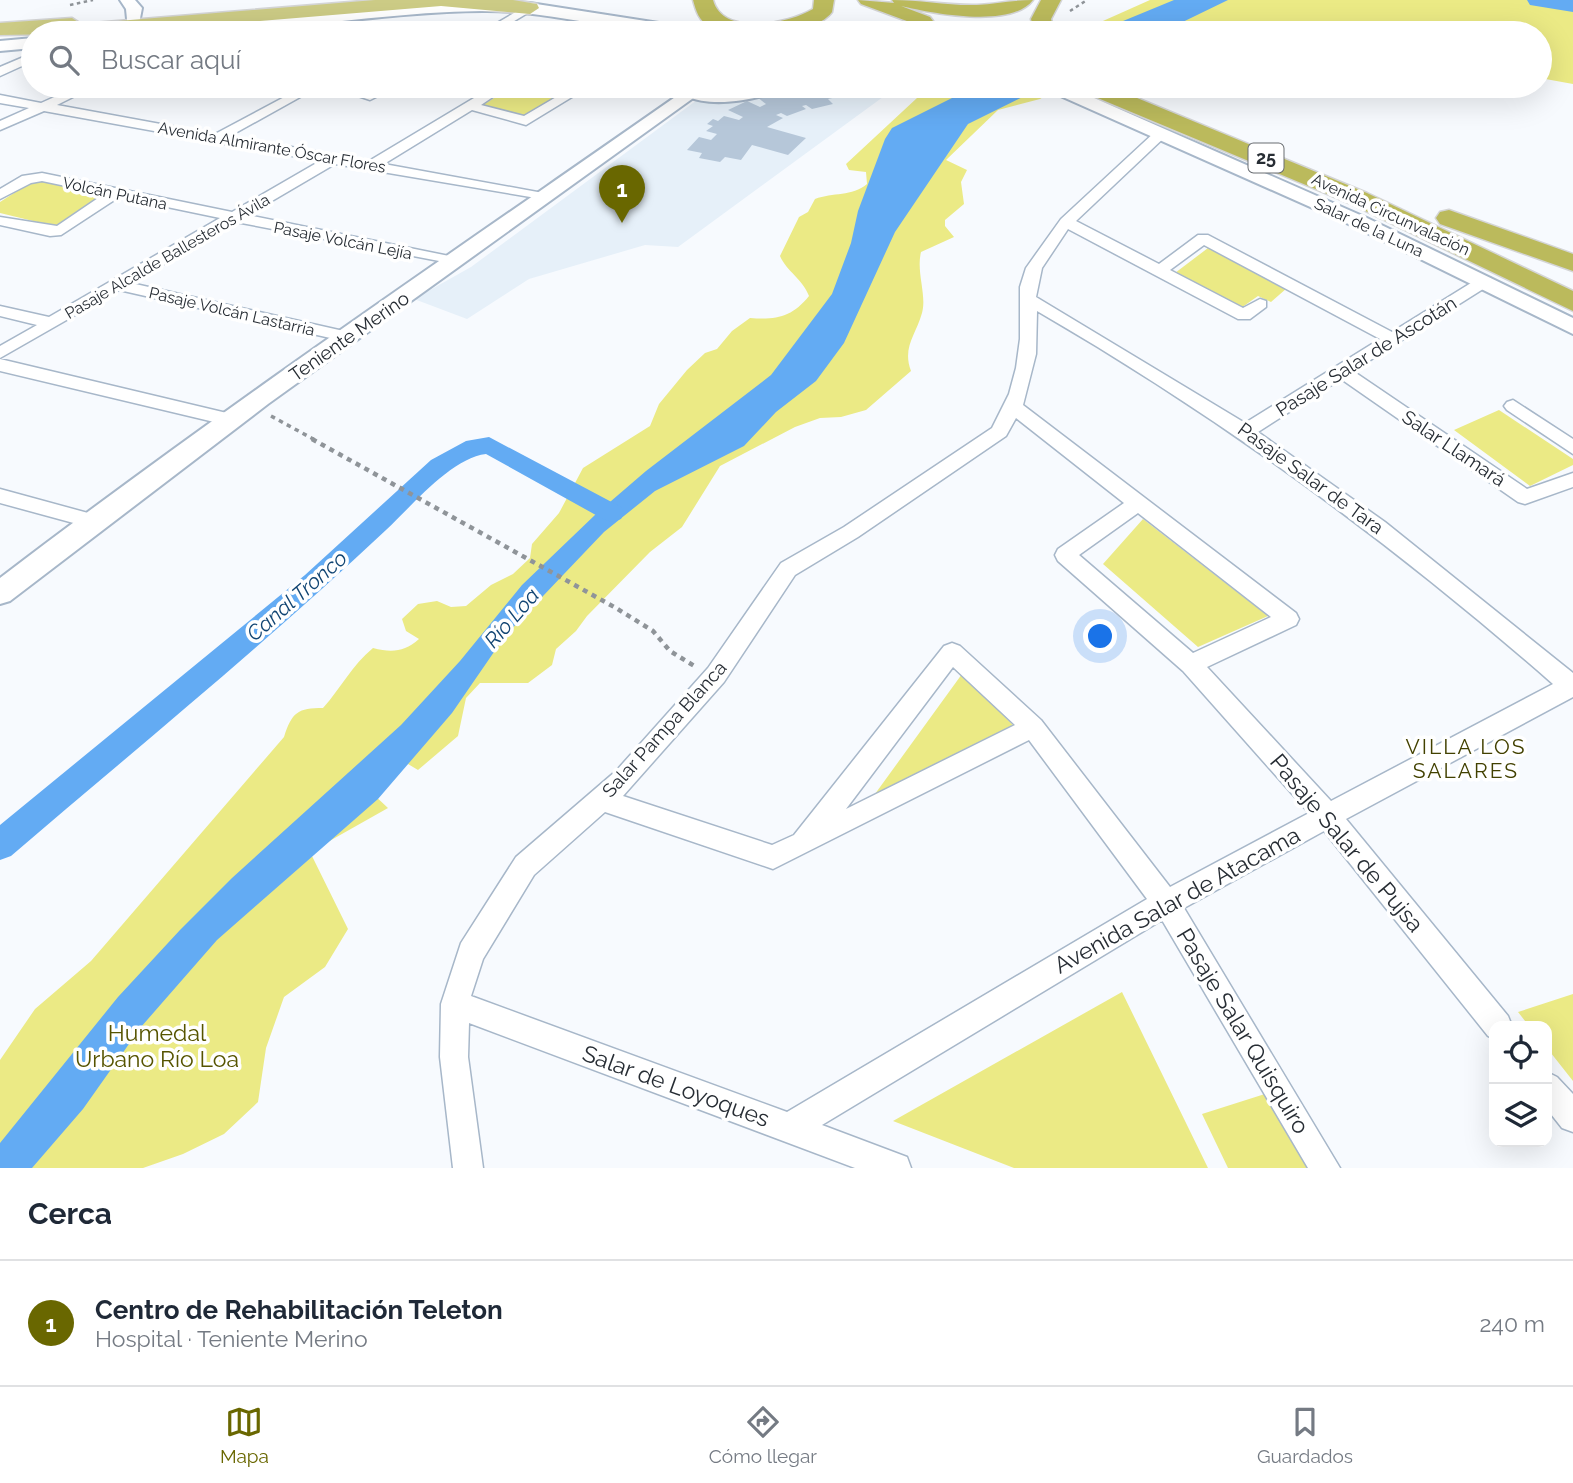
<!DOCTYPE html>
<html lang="es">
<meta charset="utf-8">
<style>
:root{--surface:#fff;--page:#f6f6f7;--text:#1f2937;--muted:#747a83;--line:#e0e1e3;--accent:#696700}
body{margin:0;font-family:Raleway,sans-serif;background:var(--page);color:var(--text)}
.controls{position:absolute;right:21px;bottom:21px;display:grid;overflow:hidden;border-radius:14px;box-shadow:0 7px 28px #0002}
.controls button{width:63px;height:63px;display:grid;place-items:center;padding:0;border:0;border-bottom:2px solid var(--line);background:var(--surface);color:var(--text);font:35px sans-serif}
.you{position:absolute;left:1101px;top:637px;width:24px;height:24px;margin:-18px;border:5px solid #fff;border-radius:50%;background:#1a73e8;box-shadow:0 0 0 10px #1a73e833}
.badge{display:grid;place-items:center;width:46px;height:46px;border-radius:50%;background:var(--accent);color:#fff;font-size:23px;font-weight:700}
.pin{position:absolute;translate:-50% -58px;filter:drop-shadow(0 2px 4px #0008)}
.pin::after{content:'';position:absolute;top:37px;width:24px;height:21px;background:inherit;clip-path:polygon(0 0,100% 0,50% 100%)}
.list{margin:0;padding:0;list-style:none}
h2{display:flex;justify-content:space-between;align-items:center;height:91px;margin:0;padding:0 28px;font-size:30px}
h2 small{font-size:23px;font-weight:400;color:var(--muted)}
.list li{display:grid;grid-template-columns:46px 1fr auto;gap:21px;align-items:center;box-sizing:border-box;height:126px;padding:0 28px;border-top:2px solid var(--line)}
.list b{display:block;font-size:26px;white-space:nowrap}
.list p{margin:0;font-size:23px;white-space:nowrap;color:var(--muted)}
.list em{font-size:23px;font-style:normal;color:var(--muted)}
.icon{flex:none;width:38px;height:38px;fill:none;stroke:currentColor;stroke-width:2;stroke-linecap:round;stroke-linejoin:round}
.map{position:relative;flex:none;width:1573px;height:1168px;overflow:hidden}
.search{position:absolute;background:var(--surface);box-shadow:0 7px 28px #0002;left:21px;right:21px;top:21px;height:77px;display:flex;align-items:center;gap:18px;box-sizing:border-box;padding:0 24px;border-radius:38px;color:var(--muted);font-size:26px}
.sheet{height:217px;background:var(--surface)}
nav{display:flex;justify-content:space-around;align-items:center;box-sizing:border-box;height:98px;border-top:2px solid var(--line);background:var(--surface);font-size:19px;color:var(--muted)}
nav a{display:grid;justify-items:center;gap:4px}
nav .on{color:var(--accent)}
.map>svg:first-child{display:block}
</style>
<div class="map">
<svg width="1573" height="1168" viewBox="0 0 1573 1168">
<rect width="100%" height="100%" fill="#f7fafe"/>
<!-- built -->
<path fill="#e6f0f9" d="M716 86H898L678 247 645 245 529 279 467 319 414 299 471 267Z"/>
<!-- green -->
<path fill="#ebea85" d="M1150 0H1573V84L1540 78V33H1076Z
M513 86H576L527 118 483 105Z
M940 86H1061L1040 99 998 110 946 160 967 170 961 182 964 204 945 220V226L954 237 921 252C916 272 927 295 922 313 916 335 902 347 911 371L866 410 841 417 820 418 795 427 720 466 682 527 650 552 587 616 576 631 556 649 552 665 528 683H480L466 698 458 736 418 770 403 761 372 793 388 808 310 852 348 929 325 967 284 997 266 1048 258 1102 224 1134 183 1154 143 1168H0V1060L35 1009 91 961 284 737C292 712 298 708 323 708 341 688 352 665 373 648 392 653 404 652 419 639L406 631 402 619 418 604 437 601 451 607 466 606 491 585 513 574 530 558 532 544 559 513 583 468 650 426 659 404 687 370 705 353 717 349 732 331 750 318C777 320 792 317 809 296 802 278 787 272 780 256L799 217 808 212 815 199C833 192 852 197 867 184L866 172 849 170 846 164 917 98Z
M36 179 105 194 58 227 0 213V202Z
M1208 248 1287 288 1271 302 1258 296 1241 308 1175 273Z
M1499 410 1573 459V465L1530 486 1454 430Z
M1143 519 1268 616 1198 647 1103 564Z
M962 674 1013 725 875 794Z
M1122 992 1208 1168H1014L893 1121Z
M1573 994V1081L1547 1048V1026H1529L1518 1012Z
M1268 1093 1307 1168H1228L1202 1114Z"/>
<!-- water -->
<path fill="#63abf3" d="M1174 0H1228L1160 33H1094Z
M976 86H1045L968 124 895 232 844 343 816 381 776 412 744 446 655 491 604 532 505 636 452 713 378 799 217 940 141 1027 83 1109 32 1168H0V1143L118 997 180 930 232 878 401 725 460 661 522 585 596 514 646 471 771 375 832 294 851 243 858 211 885 139 892 128Z"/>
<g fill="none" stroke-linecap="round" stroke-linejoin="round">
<!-- canal -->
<path fill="#63abf3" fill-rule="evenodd" d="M489 437 621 507 624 513 621 519 612 522 603 519 486 454C451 458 411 507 386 530 265 644 137 748 11 856L0 860V825L305 575 431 460 466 441Z"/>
<!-- river -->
<path fill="#63abf3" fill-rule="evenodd" d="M1527 0H1573V12L1530 5Z"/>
</g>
<!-- building -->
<path fill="#b6c7d9" d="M798 86H813L818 90 841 86 844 88 842 91 847 90 850 94 828 99 833 104 812 109 806 105 802 106 806 109 787 116 781 113 776 115 783 118 767 127 806 138 788 155 752 145 741 160 725 157 720 162 699 158 702 153 687 150 699 137 711 140 717 134 706 131 713 126 707 124 713 119 718 121 724 116 739 120 743 117 728 110 747 101 760 107 766 104 757 97 777 90 788 97 796 95 789 87Z"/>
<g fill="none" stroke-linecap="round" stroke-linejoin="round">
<defs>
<path id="service" d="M781 86H790C763 99 714 109 686 96L689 94C724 103 747 95 781 86Z"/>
<path id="minor" d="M526 6 536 8 494 33H480Z
M329 15 339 17 308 33H293Z
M33 53V61L0 76V67Z
M79 86H95L57 105 215 134 305 86H320L230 136 369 161 494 86H509L481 105 524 116 575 86H590L526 125 472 110 384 164 543 193 550 197 548 200 335 164 248 215 454 257 460 259V265L236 222 131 283 348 332 356 337 354 341 348 342 119 290 0 358V346L37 325 0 316V306L49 317 220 218 119 197 61 235 50 236 0 225V217L57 226 104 194 42 181 31 183 0 199V189L22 176 42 173 232 212 320 161 44 111 0 130V121L29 108 0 103V95L41 103Z
M328 86C340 86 361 92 369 92 380 90 387 86 398 86L370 100Z
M1156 131 1168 134 1076 221 1159 264 1198 235H1208L1392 332 1479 278H1491V284L1353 371 1527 489 1573 473V487L1525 504 1518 502 1341 379 1258 432 1385 522 1573 673V697L1346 819 1508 1016 1512 1026H1494V1039L1488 1036 1324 831 1184 908 1340 1168H1308L1162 920 822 1125 907 1157 911 1168H855L469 1023 468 1057 483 1168H453L440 1057 441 1004 461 943 516 857 616 771 708 668 781 563 844 527 992 428 1009 394 1016 368 1020 339V287L1026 268 1061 219ZM1068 229 1238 319H1250L1266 307V301L1260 299 1243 308 1170 270 1204 245 1380 339 1245 423 1036 297 1042 268ZM1037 311C1222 418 1392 543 1553 684L1331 801 1207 667 1296 625 1299 619 1296 613 1023 405 1036 354ZM1016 418 1124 503 1058 549 1055 555 1058 561 1183 671 1309 813 1170 887 1041 720 960 646 952 643 944 646 794 835 772 845 623 796 724 682 795 575 858 537 1006 436ZM1138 513 1271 617 1193 653 1079 555ZM953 667 1015 725 846 809ZM1029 740 1147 899 787 1112 471 996 483 959 534 875 605 812 773 869Z
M0 359 231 414 240 420 231 426 0 371Z
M1513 400 1573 439V454L1507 410 1504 406 1507 402Z
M0 489 99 516 102 521 99 526 92 528 0 503Z
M1547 1072 1557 1077 1573 1094V1132L1562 1128 1547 1109Z"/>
<path id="tertiary" d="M120 0H135L142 8 138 29H128L126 9Z
M482 1 530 3 691 28 699 33C626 36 555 10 483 11 369 12 256 38 143 33L151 28Z
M33 38V48L0 51V41Z
M691 86H710L268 404 10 601 0 604V578C225 406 459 248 691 86Z
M1045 86H1067L1367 218 1573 318V334L1353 226 1047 90Z"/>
<path id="primary" d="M375 0H513L537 4 539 8 530 14 441 6 115 33 0 35V23L72 18 81 24Z"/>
<path id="trunk" d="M693 0H713C723 37 788 24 813 9L814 0H834L832 12C814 37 736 40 710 27 699 21 696 11 693 0Z
M858 0 894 3 892 0C921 0 949 6 977 5 996 4 1013 0 1033 0 1011 29 931 13 901 6L930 17 933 21 923 27 861 4Z
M1041 0H1061L1051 19 1055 33H1035L1031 19Z
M1078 86H1108L1367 193 1573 291V311L1349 203 1081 91Z
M1449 210 1573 254V271L1440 224 1436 218 1440 212Z"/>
</defs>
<!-- service casing -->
<use href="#service" stroke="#a7b7c9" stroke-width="4"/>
<!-- minor casing -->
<use href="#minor" stroke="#a7b7c9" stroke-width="3"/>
<!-- tertiary casing -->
<use href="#tertiary" stroke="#a7b7c9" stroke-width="4"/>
<!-- primary casing -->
<use href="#primary" stroke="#d4d5d6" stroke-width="3"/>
<!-- trunk casing -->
<use href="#trunk" stroke="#d4d5d6" stroke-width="3"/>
<!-- path-far2 -->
<path stroke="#8f9499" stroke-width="2.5" stroke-dasharray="3.5 3.5" stroke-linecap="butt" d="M70 5 93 0
M1070 11 1087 0"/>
<!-- path-far1 -->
<path stroke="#8f9499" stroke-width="3.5" stroke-dasharray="4.5 4.5" stroke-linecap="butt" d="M271 416 315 440"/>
<!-- path -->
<path stroke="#8f9499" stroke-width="4.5" stroke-dasharray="5 5" stroke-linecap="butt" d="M312 439 616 608 653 631 670 651 696 667"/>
<!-- service -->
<use href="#service" fill="#fff" fill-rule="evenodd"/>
<!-- minor -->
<use href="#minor" fill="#fff" fill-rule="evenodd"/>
<!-- tertiary -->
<use href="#tertiary" fill="#fff" fill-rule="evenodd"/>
<!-- primary -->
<use href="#primary" fill="#cccb85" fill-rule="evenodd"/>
<!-- trunk -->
<use href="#trunk" fill="#bbba5c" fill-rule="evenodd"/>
</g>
<g text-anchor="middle" stroke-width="7" stroke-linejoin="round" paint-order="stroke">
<!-- far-street labels -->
<g font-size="16" fill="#272d34" stroke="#fff">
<text transform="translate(272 147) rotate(10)" y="6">Avenida Almirante Óscar Flores</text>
<text transform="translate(115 193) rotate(12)" y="6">Volcán Putana</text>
<text transform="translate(1391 214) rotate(25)" y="6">Avenida Circunvalación</text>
<text transform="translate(1369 227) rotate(25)" y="6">Salar de la Luna</text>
<text transform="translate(343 240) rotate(11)" y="6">Pasaje Volcán Lejía</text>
<text transform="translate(167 256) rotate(-30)" y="6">Pasaje Alcalde Ballesteros Ávila</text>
<text transform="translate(232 311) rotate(13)" y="6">Pasaje Volcán Lastarria</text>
</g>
<!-- shield labels -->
<rect fill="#fff" stroke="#686c71" stroke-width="2" x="1248.5" y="143.5" width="35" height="29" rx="5"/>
<g font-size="18" font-weight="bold" fill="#272d34">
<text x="1266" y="164">25</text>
</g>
<!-- street labels -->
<g font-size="19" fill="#272d34" stroke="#fff">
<text transform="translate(349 336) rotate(-35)" y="7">Teniente Merino</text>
<text transform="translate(1366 356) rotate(-32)" y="7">Pasaje Salar de Ascotán</text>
<text transform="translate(1454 448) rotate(34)" y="7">Salar Llamará</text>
<text transform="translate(1311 478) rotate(36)" y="7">Pasaje Salar de Tara</text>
<text transform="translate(664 729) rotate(-48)" y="7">Salar Pampa Blanca</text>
</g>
<!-- water labels -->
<g font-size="21" font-style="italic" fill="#114573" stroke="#fff">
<text transform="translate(297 596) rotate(-41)" y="7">Canal Tronco</text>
<text transform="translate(512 618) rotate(-49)" y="7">Río Loa</text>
</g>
<!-- neighbourhood labels -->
<g font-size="21" letter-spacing="2" fill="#424100" stroke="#fff">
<text x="1466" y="754">VILLA LOS<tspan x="1466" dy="24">SALARES</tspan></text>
</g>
<!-- near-street labels -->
<g font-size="23" fill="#272d34" stroke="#fff">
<text transform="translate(1347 843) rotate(50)" y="8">Pasaje Salar de Pujsa</text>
<text transform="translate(1177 900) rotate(-29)" y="8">Avenida Salar de Atacama</text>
<text transform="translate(1243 1031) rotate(59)" y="8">Pasaje Salar Quisquiro</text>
<text transform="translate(676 1086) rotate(20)" y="8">Salar de Loyoques</text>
</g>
<!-- near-park labels -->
<g font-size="23" fill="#565400" stroke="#fff">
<text x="157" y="1041">Humedal<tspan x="157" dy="26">Urbano Río Loa</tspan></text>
</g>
</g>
</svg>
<div class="controls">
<button><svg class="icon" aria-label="locate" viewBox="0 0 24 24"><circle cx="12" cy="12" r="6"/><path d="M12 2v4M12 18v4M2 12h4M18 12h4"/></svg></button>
<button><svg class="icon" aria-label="layers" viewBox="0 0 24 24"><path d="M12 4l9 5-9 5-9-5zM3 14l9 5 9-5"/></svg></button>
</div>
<div class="you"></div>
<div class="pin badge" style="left:622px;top:223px">1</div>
<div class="search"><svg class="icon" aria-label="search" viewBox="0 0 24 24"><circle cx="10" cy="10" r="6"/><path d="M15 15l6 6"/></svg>Buscar aquí</div>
</div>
<section class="sheet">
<h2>Cerca<small></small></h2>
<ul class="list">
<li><span class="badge">1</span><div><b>Centro de Rehabilitación Teleton</b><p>Hospital · Teniente Merino</p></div><em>240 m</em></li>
</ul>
</section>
<nav>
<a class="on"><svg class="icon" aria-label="map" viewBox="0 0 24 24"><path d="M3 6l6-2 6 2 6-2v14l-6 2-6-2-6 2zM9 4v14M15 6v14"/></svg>Mapa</a>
<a><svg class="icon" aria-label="directions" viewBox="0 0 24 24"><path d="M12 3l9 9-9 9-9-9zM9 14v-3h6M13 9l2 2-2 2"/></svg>Cómo llegar</a>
<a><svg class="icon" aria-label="saved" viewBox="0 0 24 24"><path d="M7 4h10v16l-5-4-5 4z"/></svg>Guardados</a>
</nav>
